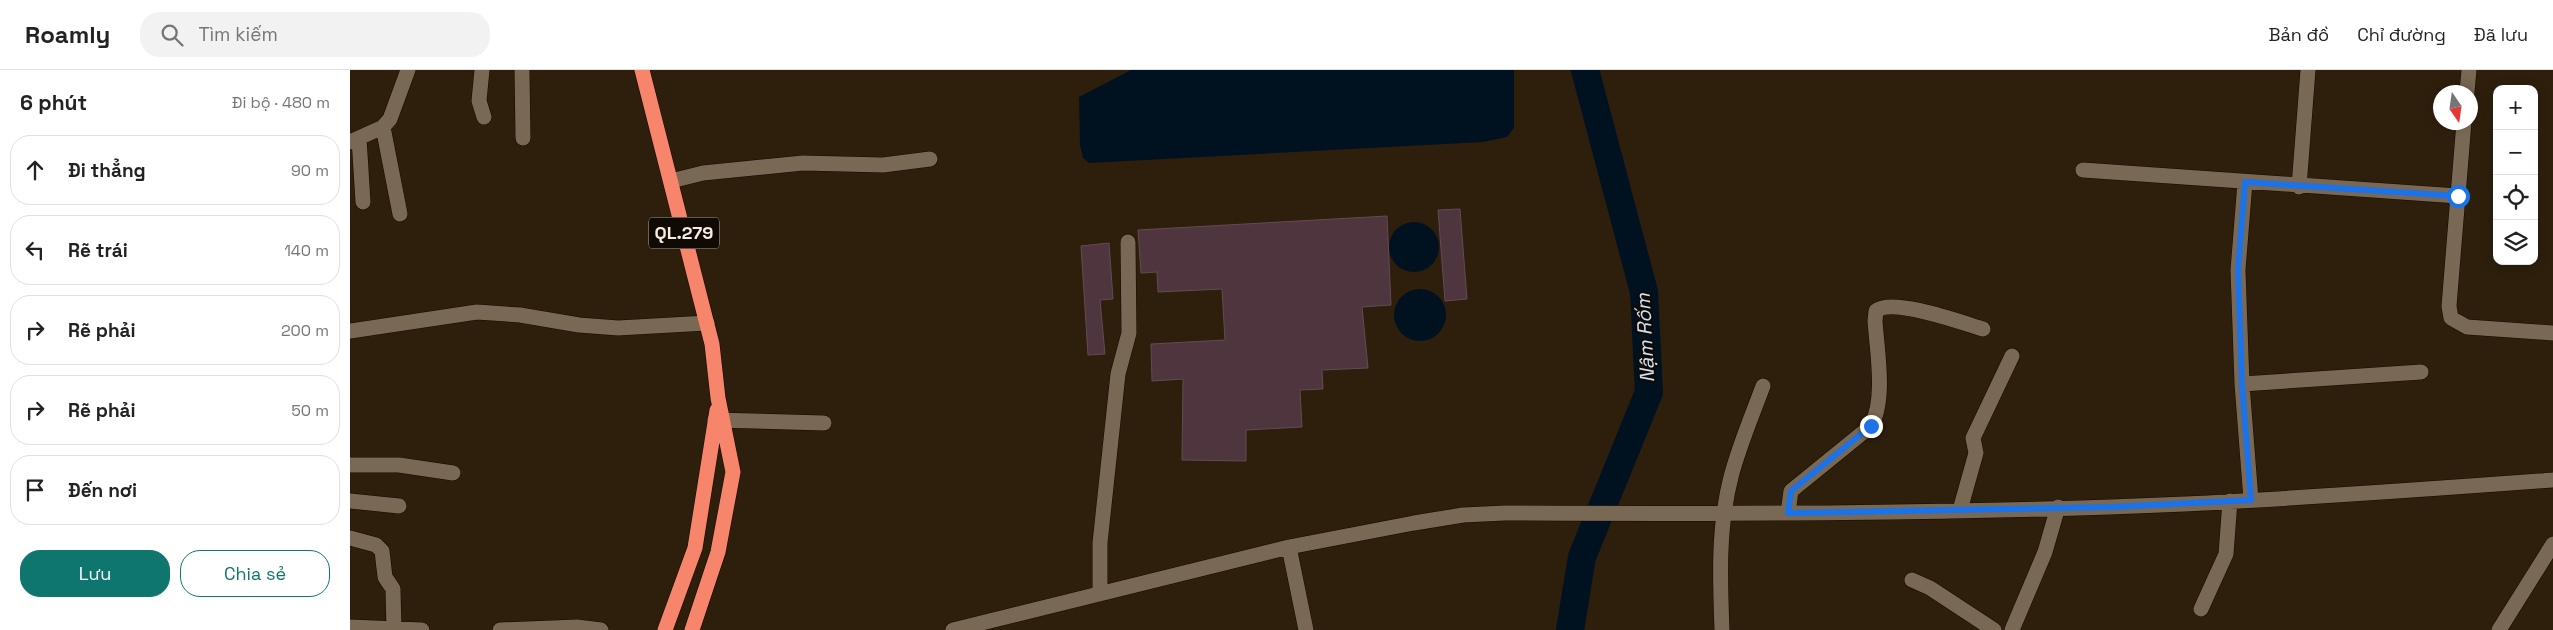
<!DOCTYPE html>
<html lang="vi">
<meta charset="utf-8">
<style>
:root{--surface:#fff;--page:#f2f2f2;--text:#222;--muted:#767676;--line:#e0e0e0;--accent:#0f766e}
body{margin:0;font-family:"Space Grotesk",sans-serif;background:var(--page);color:var(--text)}
.controls{position:absolute;right:15px;top:15px;display:grid;overflow:hidden;border-radius:10px;box-shadow:0 2px 12px #0003}
.controls button{width:45px;height:45px;display:grid;place-items:center;padding:0;border:0;border-bottom:1px solid var(--line);background:var(--surface);color:var(--text);font:25px sans-serif}
.compass{position:absolute;left:2083px;top:15px;width:45px;height:45px;border-radius:50%;background:var(--surface);box-shadow:0 2px 12px #0003;rotate:167deg}
.stop{position:absolute;width:15px;height:15px;margin:-11px;border:4px solid #1a73e8;border-radius:50%;background:#fff}
.stop.end{background:#1a73e8;border-color:#fff;box-shadow:0 1px 5px #0008}
.list{margin:0;padding:0;list-style:none}
h2{display:flex;justify-content:space-between;align-items:center;height:65px;margin:0;padding:0 20px;font-size:21px}
h2 small{font-size:16px;font-weight:400;color:var(--muted)}
.list li{display:grid;grid-template-columns:32px 1fr auto;gap:15px;align-items:center;box-sizing:border-box;height:70px;margin:0 10px 10px;padding:0 10px;border:1px solid var(--line);border-radius:20px}
.list b{display:block;font-size:19px;white-space:nowrap}
.list em{font-size:16px;font-style:normal;color:var(--muted)}
.actions{display:flex;gap:10px;padding:15px 20px}
.actions a{flex:1;padding:11px 0;border:1px solid var(--accent);border-radius:20px;text-align:center;font-size:18px;color:var(--accent)}
.actions .main{background:var(--accent);color:#fff}
.icon{flex:none;width:28px;height:28px;fill:none;stroke:currentColor;stroke-width:2;stroke-linecap:round;stroke-linejoin:round}
.map{position:relative;flex:none;width:2203px;height:560px;overflow:hidden}
header{display:flex;align-items:center;gap:30px;box-sizing:border-box;height:70px;padding:0 25px;background:var(--surface);border-bottom:1px solid var(--line)}
header strong{font-size:24px}
nav{display:flex;gap:28px;margin-inline-start:auto;font-size:18px}
.search{width:350px;height:45px;background:var(--page);display:flex;align-items:center;gap:12px;box-sizing:border-box;padding:0 18px;border-radius:20px;color:var(--muted);font-size:19px}
main{display:flex}
aside{flex:1;background:var(--surface)}
.map>svg:first-child{display:block}
</style>
<header>
<strong>Roamly</strong>
<div class="search"><svg class="icon" aria-label="search" viewBox="0 0 24 24"><circle cx="10" cy="10" r="6"/><path d="M15 15l6 6"/></svg>Tìm kiếm</div>
<nav><a>Bản đồ</a><a>Chỉ đường</a><a>Đã lưu</a></nav>
</header>
<main>
<aside>
<h2>6 phút<small>Đi bộ · 480 m</small></h2>
<ul class="list">
<li><svg class="icon" aria-label="ahead" viewBox="0 0 24 24"><path d="M12 20V5M6 11l6-6 6 6"/></svg><div><b>Đi thẳng</b></div><em>90 m</em></li>
<li><svg class="icon" aria-label="left" viewBox="0 0 24 24"><path d="M17 20v-9H6M10 6l-5 5 5 5"/></svg><div><b>Rẽ trái</b></div><em>140 m</em></li>
<li><svg class="icon" aria-label="right" viewBox="0 0 24 24"><path d="M7 20v-9h11M14 6l5 5-5 5"/></svg><div><b>Rẽ phải</b></div><em>200 m</em></li>
<li><svg class="icon" aria-label="right" viewBox="0 0 24 24"><path d="M7 20v-9h11M14 6l5 5-5 5"/></svg><div><b>Rẽ phải</b></div><em>50 m</em></li>
<li><svg class="icon" aria-label="arrive" viewBox="0 0 24 24"><path d="M6 21V4h12l-3 4 3 4H6"/></svg><div><b>Đến nơi</b></div></li>
</ul>
<div class="actions"><a class="main">Lưu</a><a>Chia sẻ</a></div>
</aside>
<div class="map">
<svg width="2203" height="560" viewBox="0 0 2203 560">
<rect width="100%" height="100%" fill="#2d1f0c"/>
<!-- water -->
<path fill="#001120" d="M781 0H1164V58L1157 67 1133 72 739 93 733 88 730 75 729 27Z
M1039 177a25 25 0 1 1 50 0a25 25 0 1 1-50 0Z
M1044 245a26 26 0 1 1 52 0a26 26 0 1 1-52 0Z"/>
<g fill="none" stroke-linecap="round" stroke-linejoin="round">
<!-- river -->
<path stroke="#001120" stroke-width="28" d="M1220 560 1232 487 1299 322 1294 222 1235 0"/>
</g>
<!-- building -->
<path fill="#4f363e" stroke="#644a53" d="M1110 139 1117 229 1095 231 1088 140Z
M1037 146 1041 235 1012 237 1018 298 972 300 973 319 950 320 952 357 896 360V391L832 390 833 309 802 311 801 274 875 270 872 219 808 222 807 202 791 203 788 160Z
M759 173 763 229 750 230 755 284 738 285 731 176Z"/>
<g fill="none" stroke-linecap="round" stroke-linejoin="round">
<defs>
<path id="minor" d="M132 0 129 31 134 47
M172 0 173 68
M2117 22 2119 0
M2114 52 2099 236 2101 248 2117 257 2203 263
M33 57 50 144
M9 68 13 132
M0 72 33 57 40 49 58 0
M1733 100 2108 126
M321 111 353 103 453 93 533 95 580 89
M1895 112 1888 200 1892 314 1901 430
M1949 117 1958 0
M0 261 127 242 170 245 229 255 268 258 357 253
M1892 314 2071 302
M365 350 474 353
M0 395H49L103 403
M0 431 49 436
M1610 440 1626 383 1623 368 1662 286
M1438 443 1441 421 1521 356C1536 329 1527 281 1525 251L1526 241C1542 227 1613 253 1633 259
M0 468 26 475 32 481 35 507 43 519 44 560
M939 477 956 560
M1562 510 1580 518 1644 560
M750 524V473L768 304 779 263 778 172
M1851 539 1876 484 1880 431
M0 557 72 560
M150 560 227 557 251 560
M603 560 939 477 1064 453 1113 445 1155 443C1381 444 1608 444 1835 434 1958 428 2080 419 2203 410
M1372 560C1370 509 1368 457 1381 407 1389 376 1402 346 1413 316
M1662 560 1695 482 1708 437
M2149 560 2203 474"/>
<path id="highway" d="M292 0 362 274 368 328 383 402 368 482 342 560
M315 560 345 478 367 340"/>
</defs>
<!-- minor casing -->
<use href="#minor" stroke="#150800" stroke-width="16"/>
<!-- highway casing -->
<use href="#highway" stroke="#150800" stroke-width="16"/>
<!-- minor -->
<use href="#minor" stroke="#796853" stroke-width="15"/>
<!-- highway -->
<use href="#highway" stroke="#f6856b" stroke-width="15"/>
</g>
<g fill="none" stroke-linecap="round" stroke-linejoin="round">
<!-- route -->
<path stroke="#1a73e8" stroke-width="6" d="M1521 356 1441 421 1438 443 1763 437 1901 430 1892 314 1888 200 1895 112 2108 126"/>
</g>
<g text-anchor="middle" stroke-width="4" stroke-linejoin="round" paint-order="stroke">
<!-- shield labels -->
<rect fill="#100a04" stroke="#b1a89f" stroke-width="1" x="299" y="147.5" width="70" height="31" rx="4"/>
<g font-size="18" font-weight="bold" fill="#f6ece1">
<text x="334" y="169">QL.279</text>
</g>
<!-- water labels -->
<g font-size="20" font-style="italic" fill="#d1e3f2" stroke="#100a04">
<text transform="translate(1295 268) rotate(-93)" y="7">Nậm Rốm</text>
</g>
</g>
</svg>
<div class="controls">
<button>+</button>
<button>−</button>
<button><svg class="icon" aria-label="locate" viewBox="0 0 24 24"><circle cx="12" cy="12" r="6"/><path d="M12 2v4M12 18v4M2 12h4M18 12h4"/></svg></button>
<button><svg class="icon" aria-label="layers" viewBox="0 0 24 24"><path d="M12 4l9 5-9 5-9-5zM3 14l9 5 9-5"/></svg></button>
</div>
<svg class="compass" viewBox="-18 -18 36 36"><path d="M0-13l5 13h-10z" fill="#e53935"/><path d="M0 13l5-13h-10z" fill="#767676"/></svg>
<div class="stop" style="left:2108px;top:126px"></div>
<div class="stop end" style="left:1521px;top:356px"></div>
</div>
</main>
